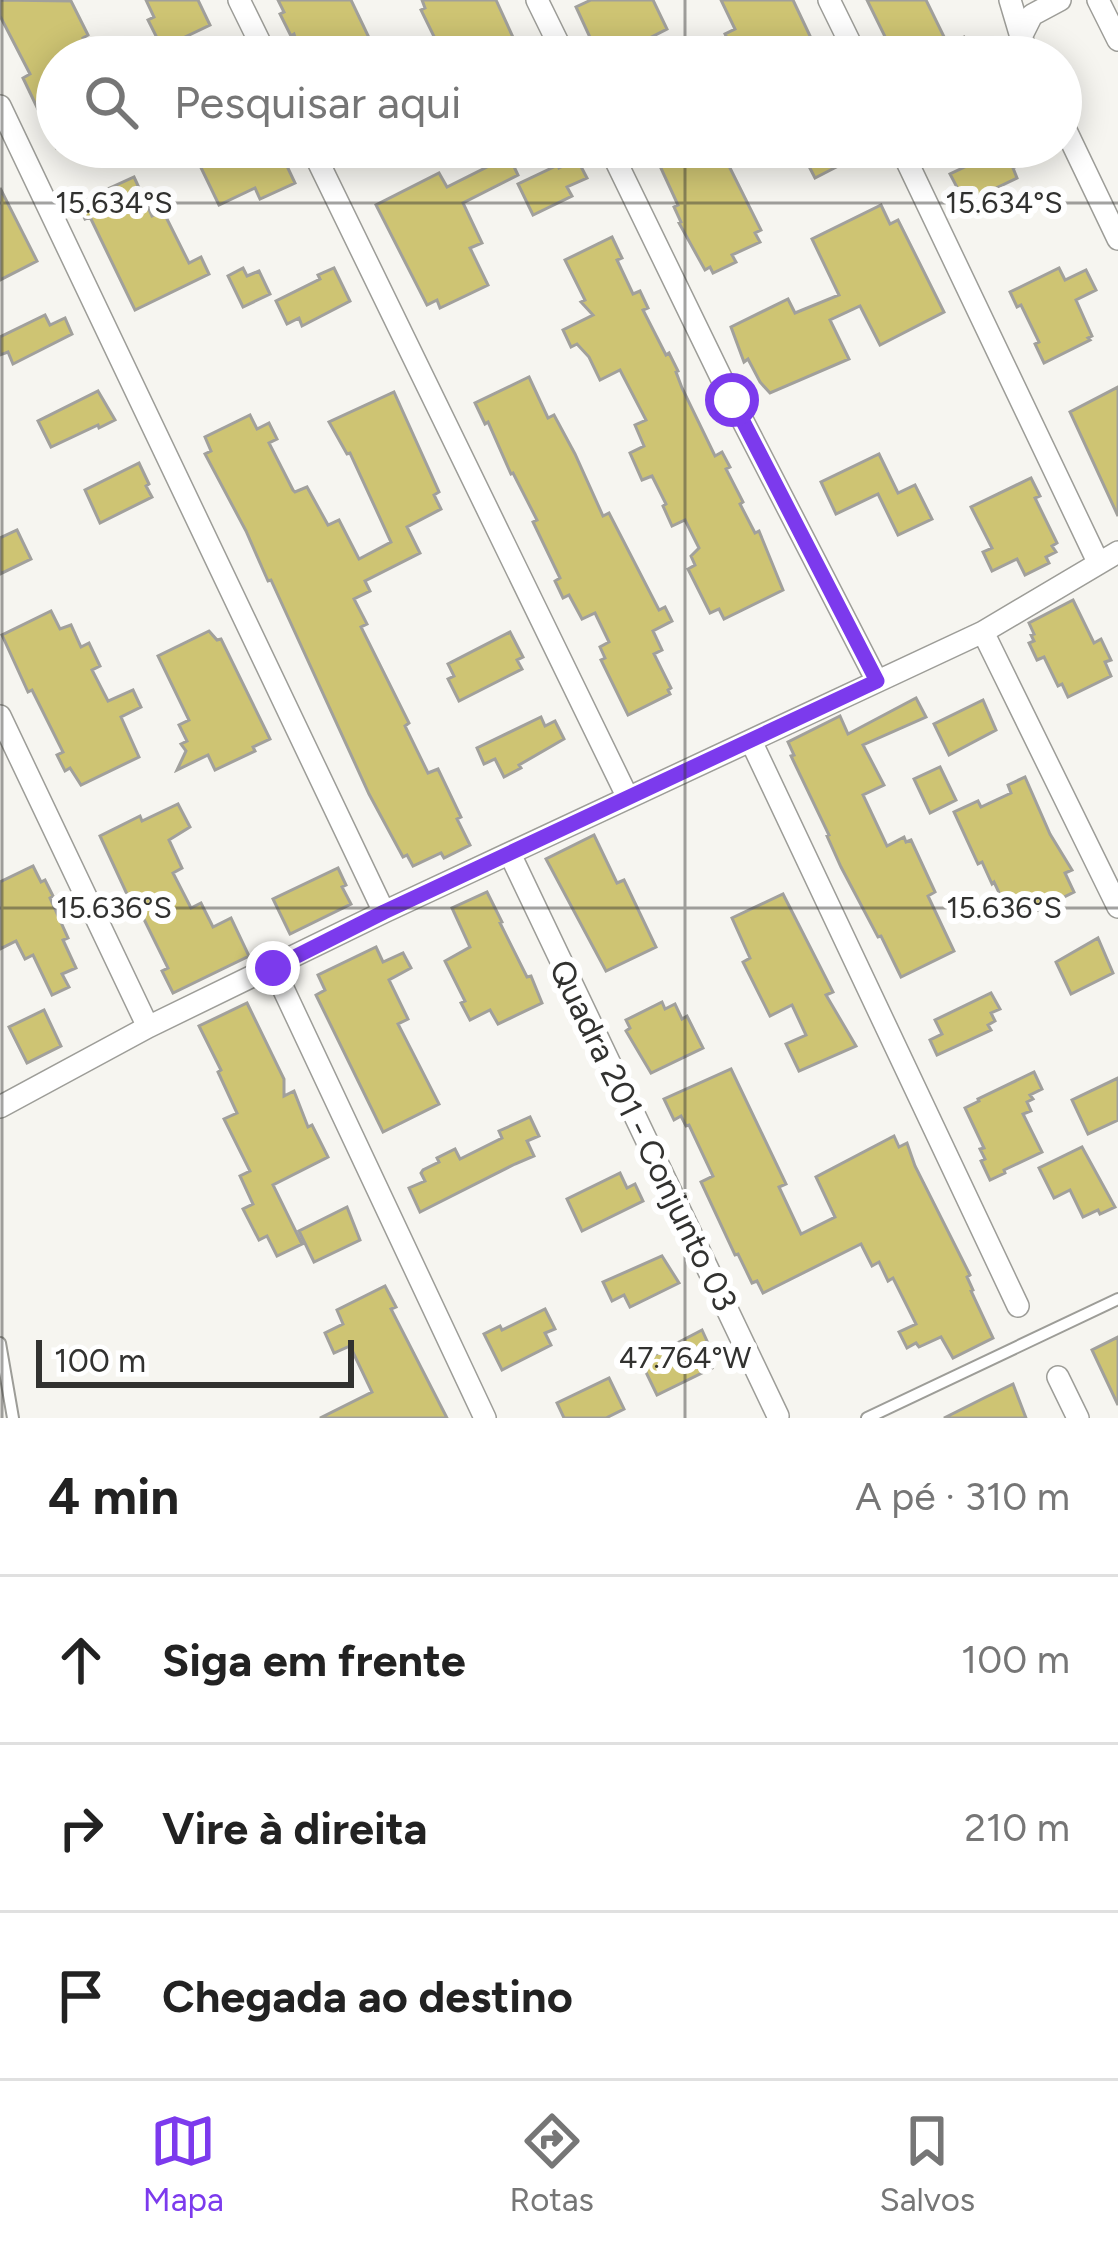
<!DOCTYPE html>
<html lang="pt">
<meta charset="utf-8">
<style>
:root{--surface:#fff;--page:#f2f2f2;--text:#222;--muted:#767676;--line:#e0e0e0;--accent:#7c3aed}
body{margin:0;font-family:Figtree,sans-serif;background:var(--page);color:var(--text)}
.scale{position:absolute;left:36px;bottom:30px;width:318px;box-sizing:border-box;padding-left:12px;border:6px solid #323230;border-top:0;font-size:33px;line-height:42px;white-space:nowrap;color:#323230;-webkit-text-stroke:9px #fff;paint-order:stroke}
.stop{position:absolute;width:36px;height:36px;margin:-27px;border:9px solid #7c3aed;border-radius:50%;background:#fff}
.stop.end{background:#7c3aed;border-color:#fff;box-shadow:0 3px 12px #0008}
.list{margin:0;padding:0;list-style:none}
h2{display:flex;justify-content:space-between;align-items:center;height:156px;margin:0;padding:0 48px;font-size:51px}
h2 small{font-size:39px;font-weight:400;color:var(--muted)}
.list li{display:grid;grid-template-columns:78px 1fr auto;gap:36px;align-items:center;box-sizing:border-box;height:168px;padding:0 48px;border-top:3px solid var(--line)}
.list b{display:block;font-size:45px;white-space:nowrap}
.list em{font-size:39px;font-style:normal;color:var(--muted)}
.icon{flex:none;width:66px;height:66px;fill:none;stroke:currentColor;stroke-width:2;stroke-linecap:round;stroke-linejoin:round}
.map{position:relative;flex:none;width:1118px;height:1418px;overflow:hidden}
.search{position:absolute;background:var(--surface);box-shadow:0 6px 30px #0003;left:36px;right:36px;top:36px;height:132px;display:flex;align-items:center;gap:30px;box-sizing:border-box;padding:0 42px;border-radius:66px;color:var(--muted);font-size:45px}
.sheet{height:660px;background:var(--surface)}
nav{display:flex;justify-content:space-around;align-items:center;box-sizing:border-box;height:168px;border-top:3px solid var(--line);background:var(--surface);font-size:33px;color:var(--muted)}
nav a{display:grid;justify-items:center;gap:6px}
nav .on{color:var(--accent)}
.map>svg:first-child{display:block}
</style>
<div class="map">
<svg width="1118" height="1418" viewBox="0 0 1118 1418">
<rect width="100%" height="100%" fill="#f6f5f0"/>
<!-- building -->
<path fill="#cec473" stroke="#a1a09c" stroke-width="3" d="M0 0 71 1 88 35 83 38 92 57H57V149L23 78 30 74 0 16Z
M146 0H198L210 25 162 48 148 20 154 17Z
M278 0H351L373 46 351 57H302L294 34 291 36 280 14 284 12Z
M422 0H496L522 57H444L421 10 425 8Z
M591 0H653L667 29 642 42 650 57H599L576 7Z
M721 0H793L820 57H781L776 47 755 57H736L725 34 735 29Z
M867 0H926L948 45 964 37 972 52 962 57H895Z
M191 147H278L295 183 260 199 255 188 219 205Z
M694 147H715L722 160 725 158 761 230 755 233 760 242 732 255 736 262 713 273 710 267 705 270 679 223 681 222 674 207 678 205 659 164Z
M799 147H875L815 178Z
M1007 147H1056L1013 168 1017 178 971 200 967 193 961 195 950 174Z
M509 156 518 175 463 203 482 243 470 248 488 285 440 308 437 300 427 305 376 205 439 173 447 187Z
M577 159 587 178 567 187 572 196 533 215 518 184 558 165 559 168Z
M134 177 152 216 163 211 189 263 201 257 209 274 135 310 90 217 85 219 77 203Z
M0 188 37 261 0 280Z
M881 205 890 224 898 220 944 312 880 345 860 306 830 320 849 359 770 393 760 382 748 359 744 362 731 327 788 299 795 313 839 295 812 239Z
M612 237 622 258 617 260 633 294 640 291 648 308 643 310 666 355 669 353 678 371 676 372 682 388 715 456 722 452 730 467 726 469 743 502 740 504 755 533 759 531 783 590 724 619 719 609 710 613 688 569 695 565 691 556 699 548 685 520 672 526 663 506 666 504 652 476 642 480 630 453 644 446 635 425 646 420 620 370 600 380 589 357 577 344 571 347 563 330 593 315 581 302 585 300 565 260Z
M243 268 247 276 259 271 270 294 243 307 228 276Z
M334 268 350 301 302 326 299 318 287 324 276 301 320 279 318 275Z
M1059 268 1065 280 1086 270 1096 290 1076 300 1092 336 1088 338 1090 340 1044 363 1035 344 1039 342 1021 305 1017 307 1010 292Z
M45 315 50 325 65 318 72 334 13 364 8 352 0 355V337Z
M529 377 548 418 554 415 575 454 603 516 609 513 659 610 665 607 672 621 653 631 662 650 654 654 671 688 668 690 670 694 628 715 601 660 605 658 600 647 609 642 595 613 582 619 569 595 563 598 555 581 560 578 533 522 537 520 513 473 511 474 488 422 485 424 475 403Z
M1118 387V516L1070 412Z
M98 391 115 420 99 428 98 425 51 447 38 421Z
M394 392 439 492 434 495 441 509 407 527 420 553 365 581 370 591 354 599 367 624 361 627 409 723 405 726 428 773 438 769 461 817 457 819 470 845 444 858 441 853 413 866 407 855 403 857 369 794 271 580 268 581 246 531 205 454 211 451 205 437 250 415 257 429 269 423 277 439 269 443 293 490 295 492 307 487 328 525 339 520 359 559 391 542 350 453 347 454 329 422Z
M879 454 898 493 915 485 932 519 898 535 878 494 836 514 821 482Z
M139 463 149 484 146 486 152 497 100 523 85 490Z
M1031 478 1040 496 1035 498 1057 543 1052 546 1056 552 1046 557 1049 563 1025 575 1017 559 992 571 983 552 992 548 971 507Z
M17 530 31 559 0 574V538Z
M1073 600 1094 643 1101 639 1111 660 1105 662 1111 676 1068 697 1062 684 1058 686 1044 657 1037 660 1029 643 1034 641 1031 635 1034 634 1029 623Z
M51 611 60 629 71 625 81 647 89 643 100 666 92 670 108 701 133 690 141 707 121 717 139 757 81 785 70 768 65 771 57 755 63 752 32 690 28 692 2 635Z
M209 631 217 640 221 639 270 739 253 747 255 751 215 770 208 755 177 770 186 751 181 744 187 741 179 725 189 720 158 656Z
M510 632 523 657 517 660 522 669 459 701 448 679 454 676 448 664Z
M916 698 926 717 863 745 884 785 863 795 887 846 904 837 906 842 911 840 935 892 928 896 954 951 901 977 881 936 878 937 841 867 827 836 829 835 791 756 794 755 788 742 840 716 848 734Z
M983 700 996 730 949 755 934 724Z
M541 717 545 726 555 721 564 739 519 765 521 768 504 777 495 759 484 764 477 748Z
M940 767 956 800 930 813 914 779Z
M1025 777 1050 834 1072 870 1065 873 1074 892 1026 916 1024 913 1012 920 994 882 992 884 982 862 978 864 954 812 978 801 981 807 1011 793 1008 785Z
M178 804 190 827 169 840 182 868 173 873 191 908 201 903 213 927 231 918 249 956 173 993 162 971 168 968 136 903 132 905 100 836 140 816 142 821Z
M594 835 617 883 624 880 656 947 606 971 546 859Z
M33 866 41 882 45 880 53 896 50 898 68 938 63 940 76 968 62 974 69 987 52 995 33 955 25 959 16 941 0 949V882Z
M338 868 346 885 342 887 351 904 290 934 273 899Z
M487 892 502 922 500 923 527 977 531 976 542 1003 498 1024 490 1010 470 1020 461 1003 465 1001 445 961 470 947 452 908Z
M783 894 833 992 826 995 856 1046 799 1071 786 1044 806 1035 792 1005 770 1016 743 962 750 958 732 918Z
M1098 938 1113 973 1071 994 1056 962Z
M376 947 383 962 403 953 411 968 389 980 408 1019 398 1024 439 1104 383 1132 316 995 325 990 318 975Z
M991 993 1000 1009 991 1013 995 1021 988 1025 991 1030 937 1055 930 1040 942 1034 935 1020Z
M662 1002 665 1009 675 1004 682 1019 687 1016 703 1048 651 1073 626 1031 630 1028 626 1020Z
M247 1003 284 1079V1096L294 1091 308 1127 312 1125 328 1157 273 1185 302 1244 277 1256 267 1236 259 1240 243 1209 253 1204 240 1176 250 1171 224 1119 237 1113 218 1072 221 1070 199 1026Z
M44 1010 61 1046 27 1063 9 1027Z
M731 1069 786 1184 779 1187 801 1234 835 1217 816 1177 894 1136 899 1147 907 1143 915 1166 970 1275 967 1277 973 1290 971 1291 993 1338 953 1358 941 1337 919 1347 916 1343 907 1348 899 1332 916 1324 893 1278 888 1281 879 1262 872 1266 861 1244 763 1293 757 1281 752 1283 738 1254 735 1255 701 1182 713 1176 689 1125 686 1126 681 1116 674 1120 664 1099Z
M1034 1072 1042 1089 1030 1095 1033 1099 1027 1102 1031 1111 1023 1114 1042 1152 1004 1170 1005 1173 990 1180 981 1161 985 1159 980 1149 984 1148 965 1108 979 1101 978 1099Z
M1118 1078V1120L1088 1134 1072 1100Z
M530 1117 539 1136 527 1141 534 1156 515 1164 420 1212 409 1188 425 1181 421 1173 423 1170 439 1162 437 1158 455 1149 460 1159 502 1138 499 1131Z
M1082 1147 1115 1207 1100 1214 1098 1210 1083 1217 1070 1190 1054 1198 1039 1168Z
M620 1173 627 1188 635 1184 643 1201 582 1231 567 1199Z
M347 1207 360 1240 314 1262 299 1231Z
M662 1256 679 1283 630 1307 624 1295 612 1301 603 1282Z
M385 1286 396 1307 391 1309 447 1418H320L372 1392 350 1346 334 1353 325 1333 343 1324 337 1310Z
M545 1309 555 1329 545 1333 551 1345 502 1370 484 1334 500 1326 502 1330Z
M702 1330 712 1352 705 1355 712 1368 657 1395 641 1362Z
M1118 1337V1405L1092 1350Z
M609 1378 624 1409 606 1418H564L557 1403Z
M1013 1384 1026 1418H944L986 1397Z"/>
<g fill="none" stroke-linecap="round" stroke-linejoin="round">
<defs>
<path id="lane" d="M0 1343 13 1418
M867 1418 1118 1299"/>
<path id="street" d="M239 0 267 57
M537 0 565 57
M829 0 857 57
M1010 0 1021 37 1030 57
M1098 0 1118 40
M1021 37 1032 15 1060 0
M0 106 384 912
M1061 120 1118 239
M311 147 628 798
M609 147 732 400 877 681
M900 147 1098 562
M983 632 1118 907
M0 716 148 1027
M751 741 1018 1306
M510 854 778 1416
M273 967 485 1418
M0 1107 148 1027 384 912 983 632 1118 552
M1058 1377 1078 1418"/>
</defs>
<!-- lane casing -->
<use href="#lane" stroke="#9d9d98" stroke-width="14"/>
<!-- street casing -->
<use href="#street" stroke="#9d9d98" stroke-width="24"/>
<!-- lane -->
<use href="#lane" stroke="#fff" stroke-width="10"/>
<!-- street -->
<use href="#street" stroke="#fff" stroke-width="21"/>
</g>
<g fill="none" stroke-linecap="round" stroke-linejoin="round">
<!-- route -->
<path stroke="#7c3aed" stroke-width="15" d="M273 968 384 912 877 681 732 400"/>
</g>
<!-- ticks -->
<path fill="none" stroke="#323230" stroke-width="3" stroke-opacity="0.45" d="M2 0V1418M685 0V57M685 147V1418M0 203H1118M0 908H1118"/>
<g text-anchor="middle" stroke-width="12" stroke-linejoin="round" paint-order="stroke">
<!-- street labels -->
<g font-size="33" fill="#323230" stroke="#fff">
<text transform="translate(644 1135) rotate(64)" y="12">Quadra 201 - Conjunto 03</text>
</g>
</g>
<g font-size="30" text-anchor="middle" fill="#323230" stroke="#fff" stroke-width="12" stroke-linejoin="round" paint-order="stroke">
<text x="114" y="213">15.634°S</text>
<text x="1004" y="213">15.634°S</text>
<text x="114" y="918">15.636°S</text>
<text x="1004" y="918">15.636°S</text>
<text x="685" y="1368">47.764°W</text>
</g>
</svg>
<div class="scale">100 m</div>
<div class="stop" style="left:732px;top:400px"></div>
<div class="stop end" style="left:273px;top:968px"></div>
<div class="search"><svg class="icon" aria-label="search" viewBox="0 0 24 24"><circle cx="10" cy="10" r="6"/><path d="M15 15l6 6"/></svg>Pesquisar aqui</div>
</div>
<section class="sheet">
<h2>4 min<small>A pé · 310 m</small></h2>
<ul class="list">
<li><svg class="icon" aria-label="ahead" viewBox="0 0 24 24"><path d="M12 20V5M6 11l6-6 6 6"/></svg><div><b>Siga em frente</b></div><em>100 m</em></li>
<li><svg class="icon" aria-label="right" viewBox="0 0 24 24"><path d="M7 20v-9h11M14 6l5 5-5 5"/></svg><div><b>Vire à direita</b></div><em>210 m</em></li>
<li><svg class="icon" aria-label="arrive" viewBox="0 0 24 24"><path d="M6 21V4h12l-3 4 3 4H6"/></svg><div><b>Chegada ao destino</b></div></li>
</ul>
</section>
<nav>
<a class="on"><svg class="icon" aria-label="map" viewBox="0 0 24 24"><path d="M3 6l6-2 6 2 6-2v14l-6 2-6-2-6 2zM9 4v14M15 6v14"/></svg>Mapa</a>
<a><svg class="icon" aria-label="directions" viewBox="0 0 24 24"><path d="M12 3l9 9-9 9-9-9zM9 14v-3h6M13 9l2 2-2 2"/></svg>Rotas</a>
<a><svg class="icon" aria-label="saved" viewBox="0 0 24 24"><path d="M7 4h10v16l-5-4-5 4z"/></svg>Salvos</a>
</nav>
